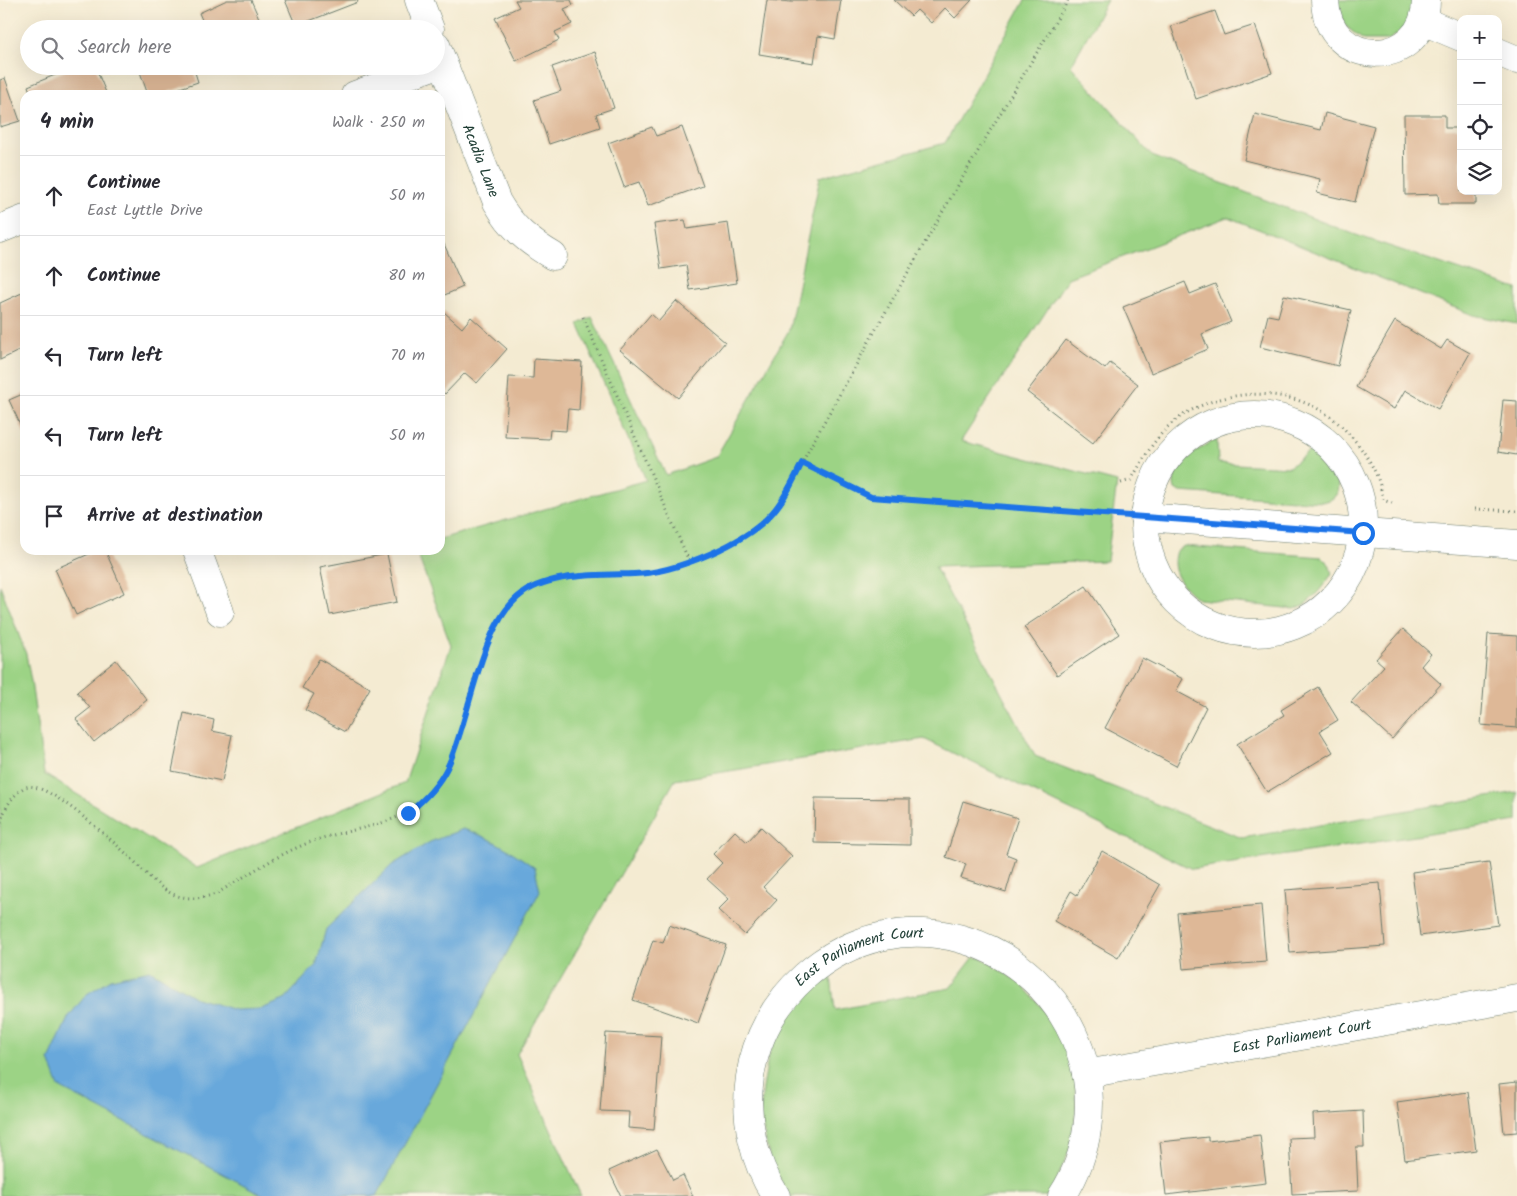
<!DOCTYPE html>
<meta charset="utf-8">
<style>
:root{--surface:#fff;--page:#f2f2f3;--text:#2b2b33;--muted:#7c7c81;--line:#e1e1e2}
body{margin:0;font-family:Kalam,sans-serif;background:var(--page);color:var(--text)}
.controls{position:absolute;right:15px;top:15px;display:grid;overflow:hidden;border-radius:10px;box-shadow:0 5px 20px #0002}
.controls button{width:45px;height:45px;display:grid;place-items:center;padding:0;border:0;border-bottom:1px solid var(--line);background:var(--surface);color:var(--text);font:25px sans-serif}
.stop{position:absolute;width:15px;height:15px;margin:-11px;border:4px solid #1a73e8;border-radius:50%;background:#fff}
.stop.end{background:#1a73e8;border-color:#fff;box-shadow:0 1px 5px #0008}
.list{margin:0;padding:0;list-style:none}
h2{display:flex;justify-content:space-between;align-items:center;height:65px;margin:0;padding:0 20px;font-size:21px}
h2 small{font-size:16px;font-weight:400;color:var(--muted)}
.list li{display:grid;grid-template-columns:32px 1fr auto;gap:15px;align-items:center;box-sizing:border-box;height:80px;padding:0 20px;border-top:1px solid var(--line)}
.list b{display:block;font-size:19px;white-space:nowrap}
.list p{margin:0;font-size:16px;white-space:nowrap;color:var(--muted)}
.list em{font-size:16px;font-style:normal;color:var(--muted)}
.icon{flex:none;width:28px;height:28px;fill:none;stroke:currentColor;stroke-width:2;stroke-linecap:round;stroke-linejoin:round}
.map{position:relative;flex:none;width:1517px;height:1196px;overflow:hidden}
.search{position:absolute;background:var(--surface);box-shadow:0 5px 20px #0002;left:20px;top:20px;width:425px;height:55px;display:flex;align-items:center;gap:12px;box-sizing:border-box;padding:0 18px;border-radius:28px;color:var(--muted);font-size:19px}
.panel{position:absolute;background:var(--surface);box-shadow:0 5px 20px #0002;left:20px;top:90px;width:425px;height:465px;border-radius:15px}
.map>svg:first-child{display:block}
</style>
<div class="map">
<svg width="1517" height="1196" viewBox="0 0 1517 1196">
<rect width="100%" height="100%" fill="#fcf5e5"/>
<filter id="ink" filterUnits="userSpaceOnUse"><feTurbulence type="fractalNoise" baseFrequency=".02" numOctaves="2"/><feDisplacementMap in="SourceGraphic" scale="10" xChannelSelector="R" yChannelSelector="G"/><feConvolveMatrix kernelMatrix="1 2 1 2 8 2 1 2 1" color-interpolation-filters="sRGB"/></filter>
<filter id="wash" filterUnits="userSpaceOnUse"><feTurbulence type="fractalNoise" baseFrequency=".0096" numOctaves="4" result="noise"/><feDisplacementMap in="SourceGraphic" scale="20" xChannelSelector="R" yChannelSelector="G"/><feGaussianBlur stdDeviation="1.12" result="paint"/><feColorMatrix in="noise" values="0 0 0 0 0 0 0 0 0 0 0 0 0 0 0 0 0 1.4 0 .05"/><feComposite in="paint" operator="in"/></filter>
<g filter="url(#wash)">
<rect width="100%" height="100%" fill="#f4ebd2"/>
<!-- green -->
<path fill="#9cd385" stroke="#5e885c" d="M1025 0H1107L1071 66 1152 156 1356 235 1517 289V324L1473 315 1228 217 1068 278 961 441 1117 482 1107 561 935 567 1035 756 1242 838 1517 792V821L1192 869 924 739 675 780 517 1054 581 1196H0V585L26 654 31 681 44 774 197 868 405 783 451 645 416 550H440V539L646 480 578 324 592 317 666 475 716 457 789 330 820 177 945 143Z
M1336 0H1416L1409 25 1389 40H1363L1343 24Z
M1217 440 1218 463 1289 467 1312 449C1323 457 1350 482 1334 497 1332 500 1326 501 1323 502L1180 492 1175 489C1168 467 1200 447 1217 440Z
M1184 546 1322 557 1329 564 1332 574C1321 588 1312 603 1295 609L1198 599C1182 586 1169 572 1176 551Z
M974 957 982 958 1020 983 1057 1024 1076 1082V1113L1069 1152 1049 1196H789L770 1161 760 1114 763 1088 768 1058 777 1033 792 1007 821 977H831L835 1010 950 988Z"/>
<!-- water -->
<path fill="#67a8db" stroke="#437288" d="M463 829C490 837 512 851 535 868L540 891 377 1196H265L59 1087 49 1060 69 1016 87 994 111 979 150 970 196 998 235 1010 261 1009 284 1000 316 965 326 929 392 865 430 842Z"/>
<g id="blocks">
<!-- building -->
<path fill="#deb897" d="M227 0H251L262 25 272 20 275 29H206L199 13Z
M285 0H357L358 2 296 26Z
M515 0H571L573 5 564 9 572 24 555 32 559 40 516 61 495 18 519 7Z
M767 0 792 2V0H841L835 39 818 36 814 63 759 54Z
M894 0H972L955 18 945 8 931 23 917 10 911 16Z
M1215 11 1224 35 1255 25 1272 73 1196 99 1171 26Z
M595 52 614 108 596 114 600 127 549 144 534 100 561 91 552 67Z
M77 66H95L107 95H31L28 86Z
M138 66H193L198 82 159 95H148Z
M5 78 20 121 0 127V80Z
M1325 113 1374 126 1355 202 1317 193 1320 179 1244 160 1255 114 1321 130Z
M1404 115H1445V128H1461V191H1476V204H1439L1438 194 1405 195Z
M652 127 656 136 682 127 703 186 648 206 639 182 624 187 608 143Z
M685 220 687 229 728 223 737 283 690 290 686 265 661 269 654 224Z
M440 235 463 287 440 297Z
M1185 282 1190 294 1215 284 1231 322 1202 334 1208 349 1151 373 1123 307Z
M24 292 25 348 0 360V303Z
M1284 295 1351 310 1338 366 1260 347 1268 315 1278 317Z
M676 301 725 342 678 398 620 350 651 314 659 321Z
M444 312 462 328 471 317 507 349 477 383 465 373 445 394 440 389V317Z
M1395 321 1441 349 1447 340 1470 353 1438 409 1405 390 1394 409 1356 387Z
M1066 340 1105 369 1110 363 1138 384 1093 443 1027 392Z
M534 359 582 362 579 410 568 409 566 431 550 430 549 439 505 437 509 377 533 378Z
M25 393V435L9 400Z
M1503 400 1517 401V455L1498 452Z
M98 550H105L124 593 76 615 55 569Z
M387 554 397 602 330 615 320 567Z
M1086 586 1119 634 1057 675 1024 627Z
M1403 629 1431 654 1421 666 1441 684 1392 739 1351 702 1384 666 1376 659Z
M1488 634 1517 636V728L1481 725Z
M1142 658 1183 679 1176 691 1206 707 1176 766 1105 728Z
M319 659 370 688 345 732 305 710 314 694 302 688Z
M116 660 147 700 94 742 76 719 90 708 77 692Z
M1318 687 1338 720 1320 731 1333 752 1267 792 1237 744 1284 715 1281 710Z
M184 713 214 720 212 731 232 735 222 781 172 771Z
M815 798 910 799V845L814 843Z
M963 801 1018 818 1006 854 1016 858 1006 892 961 878 966 864 946 857Z
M761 827 792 856 763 887 777 900 745 935 718 910 729 899 707 879 722 863 713 854 735 831 747 842Z
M1102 851 1160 885 1118 958 1054 921 1071 891 1077 895Z
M1489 862 1498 925 1420 936 1412 872Z
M1380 883 1385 946 1290 953 1285 890Z
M1261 905 1266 962 1183 969 1177 913Z
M669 925 726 945 698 1023 633 1000 653 940 663 943Z
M606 1033 661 1036 654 1130 628 1128 629 1112 600 1111Z
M1517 1082V1132L1504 1133 1499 1084Z
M1468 1092 1476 1150 1405 1160 1397 1102Z
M1363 1111 1364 1147H1356L1358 1191 1292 1194 1289 1138 1314 1137 1313 1114Z
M1260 1135 1266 1183 1166 1195 1160 1142 1208 1137V1141Z
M657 1149 673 1180 683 1175 693 1196H621L609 1171Z"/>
</g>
</g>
<g filter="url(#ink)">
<use href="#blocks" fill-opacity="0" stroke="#6a7a6b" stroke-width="1"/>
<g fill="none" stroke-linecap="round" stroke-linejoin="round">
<defs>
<g id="street">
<path d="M419 0 430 29"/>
<path d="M1325 0C1327 71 1426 70 1426 0"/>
<path d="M1423 21 1461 37"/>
<path id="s1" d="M436 45 497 202C512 228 528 241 553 256"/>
<path d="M1498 52 1517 60"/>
<path d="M355 95 433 66"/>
<path d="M0 229 25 219"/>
<circle cx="1254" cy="524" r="109"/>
<path d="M1144 517 1517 544"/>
<path d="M197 550 220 612"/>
<path id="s2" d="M1086 1074 1517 998"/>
<path id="s3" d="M776 1196C753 1161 744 1118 750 1077 756 1037 776 1002 805 976 899 893 1039 936 1080 1051 1097 1098 1089 1155 1062 1196"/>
</g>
</defs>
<!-- street casing -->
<use href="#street" stroke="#6a7a6b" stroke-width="29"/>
<!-- path -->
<path stroke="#6a7a6b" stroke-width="3" stroke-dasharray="1 4" stroke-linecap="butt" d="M583 317 689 561
M802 463 871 497 1116 515
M1121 483 1131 480C1143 460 1153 440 1171 424 1213 388 1287 383 1332 418 1350 432 1372 459 1379 482 1381 488 1382 494 1383 500L1392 503
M1475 509 1517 511
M0 827C1 818 6 806 12 799 16 794 20 789 26 787 47 780 112 841 129 856 141 868 159 889 175 895 189 900 202 898 216 894 244 877 272 858 303 845 355 823 402 833 438 783 459 754 463 717 473 683 478 667 485 650 493 634 500 620 508 606 520 596 553 568 608 578 648 573 689 567 730 547 763 522 782 507 791 483 803 461 818 432 835 403 851 374 899 287 949 200 1000 114 1022 76 1046 39 1068 0"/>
<!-- street -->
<use href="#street" stroke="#fff" stroke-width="28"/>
</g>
</g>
<g fill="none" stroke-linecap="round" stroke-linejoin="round" filter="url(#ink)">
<!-- route -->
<path stroke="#1a73e8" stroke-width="6" d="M408 813C423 801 438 786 447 768 471 719 478 625 523 593 552 573 600 575 634 574 675 573 747 543 773 512 786 497 794 479 802 463L871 497 1363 533"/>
</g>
<g text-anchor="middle" stroke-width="4" stroke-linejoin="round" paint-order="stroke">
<!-- street labels -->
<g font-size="15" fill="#1f3d34" stroke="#fcf5e5">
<text dy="5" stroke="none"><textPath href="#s1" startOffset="124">Acadia Lane</textPath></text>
<text dy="5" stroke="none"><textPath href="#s3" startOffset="301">East Parliament Court</textPath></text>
<text dy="5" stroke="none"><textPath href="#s2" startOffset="219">East Parliament Court</textPath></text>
</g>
</g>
</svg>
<div class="controls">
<button>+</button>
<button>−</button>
<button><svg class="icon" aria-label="locate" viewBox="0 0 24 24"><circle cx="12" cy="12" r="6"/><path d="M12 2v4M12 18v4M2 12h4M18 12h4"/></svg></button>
<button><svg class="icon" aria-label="layers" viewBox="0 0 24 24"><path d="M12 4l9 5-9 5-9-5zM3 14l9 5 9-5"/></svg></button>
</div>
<div class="stop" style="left:1363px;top:533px"></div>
<div class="stop end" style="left:408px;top:813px"></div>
<div class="search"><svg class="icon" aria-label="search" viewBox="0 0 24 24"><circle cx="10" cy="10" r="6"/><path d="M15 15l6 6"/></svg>Search here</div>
<section class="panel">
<h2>4 min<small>Walk · 250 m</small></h2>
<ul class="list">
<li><svg class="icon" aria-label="ahead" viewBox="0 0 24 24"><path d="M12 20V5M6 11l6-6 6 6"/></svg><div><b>Continue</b><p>East Lyttle Drive</p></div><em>50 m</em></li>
<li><svg class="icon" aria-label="ahead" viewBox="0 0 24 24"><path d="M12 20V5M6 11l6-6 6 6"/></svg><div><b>Continue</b></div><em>80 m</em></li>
<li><svg class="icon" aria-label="left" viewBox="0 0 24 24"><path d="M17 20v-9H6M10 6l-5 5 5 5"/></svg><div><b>Turn left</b></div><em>70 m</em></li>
<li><svg class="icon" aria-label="left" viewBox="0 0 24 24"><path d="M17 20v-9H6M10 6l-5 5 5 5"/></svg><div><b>Turn left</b></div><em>50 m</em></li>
<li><svg class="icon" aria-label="arrive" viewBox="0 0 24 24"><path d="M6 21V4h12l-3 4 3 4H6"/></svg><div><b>Arrive at destination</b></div></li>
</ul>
</section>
</div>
